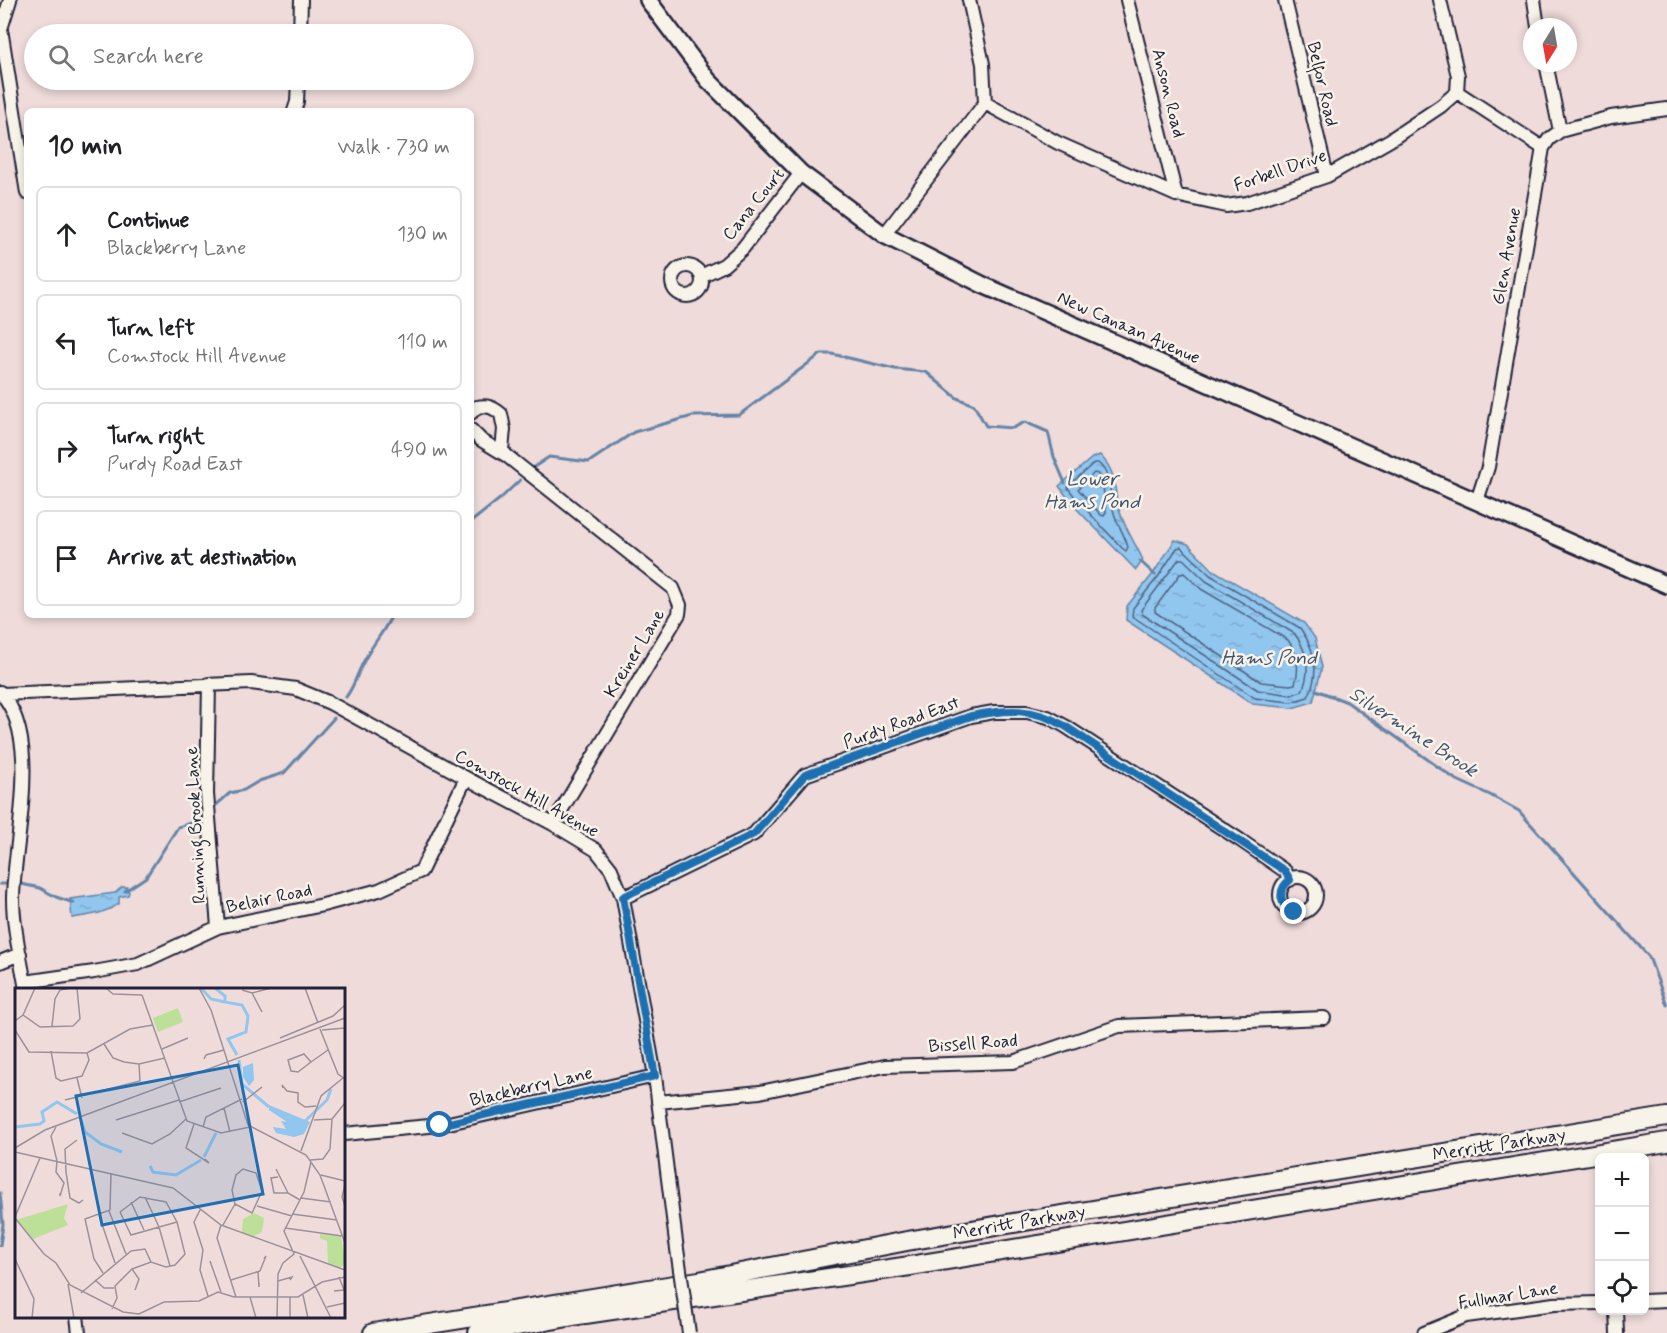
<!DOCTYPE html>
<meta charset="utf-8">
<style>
:root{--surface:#fff;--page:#f6f6f6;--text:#202124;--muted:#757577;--line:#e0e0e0}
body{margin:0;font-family:Mynerve,sans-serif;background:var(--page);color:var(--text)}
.controls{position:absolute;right:18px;bottom:18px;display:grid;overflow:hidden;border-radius:9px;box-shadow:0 3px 9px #0003}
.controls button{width:54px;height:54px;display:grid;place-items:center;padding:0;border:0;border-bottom:2px solid var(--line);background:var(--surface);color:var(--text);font:30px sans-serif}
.compass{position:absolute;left:1523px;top:18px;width:54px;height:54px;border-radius:50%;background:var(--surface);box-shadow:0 3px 9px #0003;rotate:191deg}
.stop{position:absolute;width:18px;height:18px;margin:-14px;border:4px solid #1f6fb2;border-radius:50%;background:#fff}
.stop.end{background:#1f6fb2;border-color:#fff;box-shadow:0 2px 6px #0008}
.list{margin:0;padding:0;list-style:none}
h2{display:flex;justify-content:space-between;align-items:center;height:78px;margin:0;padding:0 24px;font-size:26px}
h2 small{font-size:20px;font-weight:400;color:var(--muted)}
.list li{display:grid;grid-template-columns:39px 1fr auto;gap:18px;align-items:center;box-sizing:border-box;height:96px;margin:0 12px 12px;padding:0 12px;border:2px solid var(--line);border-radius:9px}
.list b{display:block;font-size:22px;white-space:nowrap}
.list p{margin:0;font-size:20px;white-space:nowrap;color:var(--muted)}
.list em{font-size:20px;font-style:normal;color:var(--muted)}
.icon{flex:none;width:33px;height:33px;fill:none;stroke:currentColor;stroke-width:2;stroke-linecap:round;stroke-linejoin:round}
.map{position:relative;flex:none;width:1667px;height:1333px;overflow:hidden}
.search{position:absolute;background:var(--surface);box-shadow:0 3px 9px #0003;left:24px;top:24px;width:450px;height:66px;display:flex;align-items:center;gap:15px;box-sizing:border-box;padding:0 21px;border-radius:33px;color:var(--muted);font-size:22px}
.panel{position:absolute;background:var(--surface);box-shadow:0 3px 9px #0003;left:24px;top:108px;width:450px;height:510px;border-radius:9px}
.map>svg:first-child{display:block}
</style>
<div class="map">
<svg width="1667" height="1333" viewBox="0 0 1667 1333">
<defs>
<pattern id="water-ripples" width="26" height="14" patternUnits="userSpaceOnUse" patternTransform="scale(1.5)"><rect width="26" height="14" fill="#91c6ef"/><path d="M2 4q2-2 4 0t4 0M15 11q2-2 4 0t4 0" fill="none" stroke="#7daace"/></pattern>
</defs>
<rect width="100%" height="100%" fill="#eedbda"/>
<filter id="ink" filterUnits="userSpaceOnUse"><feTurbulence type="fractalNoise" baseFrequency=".0167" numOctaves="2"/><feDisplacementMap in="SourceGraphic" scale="12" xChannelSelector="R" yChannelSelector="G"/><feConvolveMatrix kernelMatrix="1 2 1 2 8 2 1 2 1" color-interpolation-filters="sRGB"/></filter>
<g filter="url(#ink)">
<!-- water -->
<path fill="url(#water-ripples)" stroke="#6584a7" stroke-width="1.5" d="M1100 455C1120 476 1112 489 1120 512 1125 529 1136 544 1143 560L1136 570 1074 506 1059 486 1092 458Z
M1175 540 1188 544 1213 570 1304 623 1315 638 1322 667 1313 702 1292 708 1253 704 1126 620 1127 606 1153 574Z
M122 887H127L129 892 128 895 119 897V904C104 914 89 915 72 918L70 899 115 893Z"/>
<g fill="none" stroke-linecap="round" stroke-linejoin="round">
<!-- shore -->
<path stroke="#4e6483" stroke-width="1.5" d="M1094 463H1098C1114 476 1108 498 1115 516 1119 527 1125 536 1128 547L1126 551 1122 548 1079 502 1068 488 1069 485Z
M1094 473 1098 474 1103 486 1106 513 1104 516 1101 515 1078 489Z
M1181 547 1210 575 1300 628C1315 649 1320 673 1308 697L1291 702 1255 698 1132 616 1133 608 1158 577 1177 548Z
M1179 559H1183L1206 581 1295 634C1307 651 1311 671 1302 691L1291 695 1258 690 1142 614 1141 610Z
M1184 573 1201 589 1288 640C1298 654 1300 668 1295 684L1290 685 1261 682 1155 612V608L1180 574Z"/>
<!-- stream -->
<path stroke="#6584a7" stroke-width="3" d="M534 467 549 457 589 462 634 432 693 416 739 415 821 354H832L895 369 926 372 957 398 974 405 986 426 1013 428 1025 422 1048 432 1054 457 1065 483
M471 522 501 498 520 480
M1140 561 1155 575
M1316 690 1347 702 1455 779 1490 795 1519 811 1649 957 1667 1005
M346 697C355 685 356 676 363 663 371 646 384 632 392 615
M215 806 230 793 244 790 259 781 284 773 334 718
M0 884H5
M21 884 40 888 56 897 74 903
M125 891 146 877 178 827 198 821
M0 1193 3 1224 0 1245"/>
<defs>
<path id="minor" d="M10 0 1 29 27 193
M969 0 983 64 985 103 1058 143 1176 195 1226 206 1247 203 1327 176 1390 140 1441 106 1457 92 1458 76 1440 0
M1127 0 1176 195
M1285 0 1327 176
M1534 0 1538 27
M300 34 301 0
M1546 63 1560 131
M1457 92 1543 148
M294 111 297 102 298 80
M884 235 985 103
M672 281a15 15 0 1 1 30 0a15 15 0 1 1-30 0Z
M701 276 724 265 743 248 801 173
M471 413 477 407C487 405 493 407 501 414L504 429 502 450 507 456
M471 430 481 440 507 456 673 588 680 605 679 614 553 824
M1477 501 1488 467 1543 148 1549 139 1560 131 1611 117 1667 109
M209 684 207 794 218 927
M0 692C43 738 14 839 13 898 13 929 21 959 26 990
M2 694 251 683 296 689 330 703 466 778 553 824 596 850 611 869 623 898 655 1076 676 1242
M1280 895a18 18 0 1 1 36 0a18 18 0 1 1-36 0Z
M623 898 754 834 805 775 971 716 994 712H1027L1048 717 1065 726 1240 840 1285 871 1290 880
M0 962 20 954
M25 982 94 972 138 964 218 927 323 905 379 890 421 871 466 778
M658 1102 760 1092 885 1066 1013 1062 1119 1026 1324 1018
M344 1134 440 1125 655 1076
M1644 1301 1667 1300
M1616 1310 1617 1333
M77 1316 79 1333
M1424 1333 1466 1316 1554 1304 1600 1303"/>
<path id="major" d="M648 0 708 80 801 173 884 235 983 285 1667 585"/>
<path id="highway" d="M373 1333 699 1281 907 1241 1037 1219 1667 1117
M478 1333 585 1314 910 1266 1667 1142"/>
</defs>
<!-- minor casing -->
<use href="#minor" stroke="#22223b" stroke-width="16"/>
<!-- major casing -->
<use href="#major" stroke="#22223b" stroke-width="20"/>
<!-- highway casing -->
<use href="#highway" stroke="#22223b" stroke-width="22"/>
<!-- minor -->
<use href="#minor" stroke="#f7f3e8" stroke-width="12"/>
<!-- major -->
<use href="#major" stroke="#f7f3e8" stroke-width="15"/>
<!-- highway -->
<use href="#highway" stroke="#f7f3e8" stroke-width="18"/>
<defs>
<path id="minor-bridge" d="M676 1242 689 1333"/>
</defs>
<!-- minor-bridge casing -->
<use href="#minor-bridge" stroke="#22223b" stroke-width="16" stroke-linecap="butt"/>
<!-- minor-bridge -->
<use href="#minor-bridge" stroke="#f7f3e8" stroke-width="12"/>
</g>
</g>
<g fill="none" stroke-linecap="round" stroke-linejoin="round" filter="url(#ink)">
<!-- route -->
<path stroke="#1f6fb2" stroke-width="8" d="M440 1125 655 1076 623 897 754 834 805 775 971 716C1008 709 1032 707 1065 726L1285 871 1290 880C1277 890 1279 906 1294 912"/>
</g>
<g text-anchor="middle" stroke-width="5" stroke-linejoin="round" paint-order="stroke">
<!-- street labels -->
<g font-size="18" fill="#22223b" stroke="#f7f3e8">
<text transform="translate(1323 84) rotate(77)" y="6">Belfor Road</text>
<text transform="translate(1169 93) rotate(76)" y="6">Anson Road</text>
<text transform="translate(1280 170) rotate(-19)" y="6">Forbell Drive</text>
<text transform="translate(753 204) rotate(-51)" y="6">Cana Court</text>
<text transform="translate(1506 256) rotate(-80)" y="6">Glen Avenue</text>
<text transform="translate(1129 327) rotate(24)" y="6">New Canaan Avenue</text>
<text transform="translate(634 653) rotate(-59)" y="6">Kreiner Lane</text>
<text transform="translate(901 722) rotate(-20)" y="6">Purdy Road East</text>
<text transform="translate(527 793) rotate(29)" y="6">Comstock Hill Avenue</text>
<text transform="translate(195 825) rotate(-93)" y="6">Running Brook Lane</text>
<text transform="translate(269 898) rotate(-12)" y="6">Belair Road</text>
<text transform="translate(973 1043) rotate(-4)" y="6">Bissell Road</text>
<text transform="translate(531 1086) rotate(-13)" y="6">Blackberry Lane</text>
<text transform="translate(1499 1144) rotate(-9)" y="6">Merritt Parkway</text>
<text transform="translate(1019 1222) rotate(-10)" y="6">Merritt Parkway</text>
<text transform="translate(1508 1295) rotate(-9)" y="6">Fullmar Lane</text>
</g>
<!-- water labels -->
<g font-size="20" font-style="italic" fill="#435371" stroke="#f7f3e8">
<text x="1092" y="485">Lower<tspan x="1092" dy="23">Hams Pond</tspan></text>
<text x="1269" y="664">Hams Pond</text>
<text transform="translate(1414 731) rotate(33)" y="7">Silvermine Brook</text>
</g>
</g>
<!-- overview -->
<g transform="translate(15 988)">
<rect width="330" height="330" fill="#eedbda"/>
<path d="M163 20 168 34 143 44 138 30ZM53 216 49 230 53 237 18 251 1 232ZM239 225 249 230 247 244 237 249 227 244 228 231ZM305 246 326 248 330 275 325 280 313 276 312 253 305 250Z" fill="#bde099"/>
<path d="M238 75 239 92 234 98 228 89V79ZM254 117 295 134 289 146 279 149 261 145 258 139 271 141 266 133 272 134 254 122Z" fill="#91c6ef"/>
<path fill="none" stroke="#91c6ef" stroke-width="3" d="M186 0 196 11 210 14M200 0 210 8V14L227 17 233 28 231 44 213 51 222 67M224 72 227 96 254 119M66 132 70 144 86 156 107 164M290 133 312 112 316 101M0 139 25 136 29 133 27 124 42 114 62 126M189 169 201 145M135 178 138 184 161 187 186 172"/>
<path fill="none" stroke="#9c919a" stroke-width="1.5" d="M91 0 98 6 127 7M184 0 196 22 233 137 291 167 305 187 330 255M290 0 303 35M227 2 237 5 256 0M237 5 247 24M127 7 172 133 206 145 235 139M8 27 25 39 58 38 65 31 62 0M0 33 8 27 20 0M37 38 40 11 45 2 56 0M305 41 323 86 330 91M0 42 14 64 72 65 115 41 138 37M307 42 330 40M265 50 318 28 330 17M89 56 98 70 109 74 124 76 150 70M147 61 173 50M36 63 41 90 46 93 67 88 74 72 72 65M289 66 296 74 283 84 276 83 273 72ZM189 71 191 67 209 62M296 74 313 62M62 90 67 110M268 100 267 97 272 103 283 105V114L290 119 301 118M50 112 125 93 124 76M164 114 206 100M228 114 247 99M209 120 215 144M101 132 164 112M299 132 317 131 330 115M179 136 171 160 194 175 190 171M41 139 36 148 42 173M188 139 191 129 227 111M107 145 137 156 155 146 171 131M62 152 50 161 51 184 55 210 64 215 68 212M0 160 30 142 330 30M286 163 306 108 328 90M0 164 158 200 206 237 330 282M295 172 308 171 315 161 317 131M42 173 41 184 49 195 45 208V205M261 181 273 205M306 187 330 193M263 189 256 190 259 205H273L285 212M330 197 327 209 330 218M130 209 144 239 155 278M286 210 316 214M116 214 129 242M242 218 277 228M185 222 179 234 188 262 185 282 193 308M94 223 111 266M105 224 116 247 162 234M277 226 322 232M84 227 100 275M0 229 25 170M0 230 29 266 41 275 55 297 108 324 124 326 149 314 184 313 203 304 219 309H283L307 294 330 289M206 237 202 250 221 309M208 237 220 216 217 202 221 187 228 181 241 185 247 203 237 225 220 216M270 240 327 248M285 268 316 330M0 271 19 311 17 330M195 273 206 304M117 281 124 291 120 302M243 284 244 299V295M88 285 79 271 70 231 95 222 96 185M80 292 89 300H99M216 292 245 283 251 268 249 271M263 293 277 289 275 292M53 296 59 330M319 303 329 302 324 289M66 305 116 263 130 261 136 274M288 307 293 330M235 309 241 330M312 319 330 315M97 321 102 310 100 298 117 281 136 274 151 279 160 277 170 266 162 234 151 214 125 209 105 224M262 330 263 286 268 275 279 266 269 243 289 204 296 174M275 330V309"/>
<path fill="#1f6fb2" fill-opacity="0.15" stroke="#1f6fb2" stroke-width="3" d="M223 77 248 206 87 237 61 108Z"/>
<rect width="330" height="330" fill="none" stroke="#22223b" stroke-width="3"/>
</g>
</svg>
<div class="controls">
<button>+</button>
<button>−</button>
<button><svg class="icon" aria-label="locate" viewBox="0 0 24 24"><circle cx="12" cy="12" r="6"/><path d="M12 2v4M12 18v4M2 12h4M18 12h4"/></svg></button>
</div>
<svg class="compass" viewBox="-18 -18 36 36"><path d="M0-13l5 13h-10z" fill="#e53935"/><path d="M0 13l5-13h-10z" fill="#757577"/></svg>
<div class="stop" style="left:440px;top:1125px"></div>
<div class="stop end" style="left:1294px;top:912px"></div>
<div class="search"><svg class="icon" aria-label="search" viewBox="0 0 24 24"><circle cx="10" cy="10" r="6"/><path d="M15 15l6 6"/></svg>Search here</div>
<section class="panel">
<h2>10 min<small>Walk · 730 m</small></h2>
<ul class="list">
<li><svg class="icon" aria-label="ahead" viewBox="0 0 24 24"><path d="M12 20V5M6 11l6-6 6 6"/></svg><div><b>Continue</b><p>Blackberry Lane</p></div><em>130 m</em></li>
<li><svg class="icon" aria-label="left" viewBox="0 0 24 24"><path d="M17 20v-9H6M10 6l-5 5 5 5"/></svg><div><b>Turn left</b><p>Comstock Hill Avenue</p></div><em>110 m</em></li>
<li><svg class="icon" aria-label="right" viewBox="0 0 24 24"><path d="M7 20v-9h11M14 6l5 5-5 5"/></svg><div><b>Turn right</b><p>Purdy Road East</p></div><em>490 m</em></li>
<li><svg class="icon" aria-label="arrive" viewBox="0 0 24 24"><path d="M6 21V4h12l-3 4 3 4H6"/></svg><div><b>Arrive at destination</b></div></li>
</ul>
</section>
</div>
